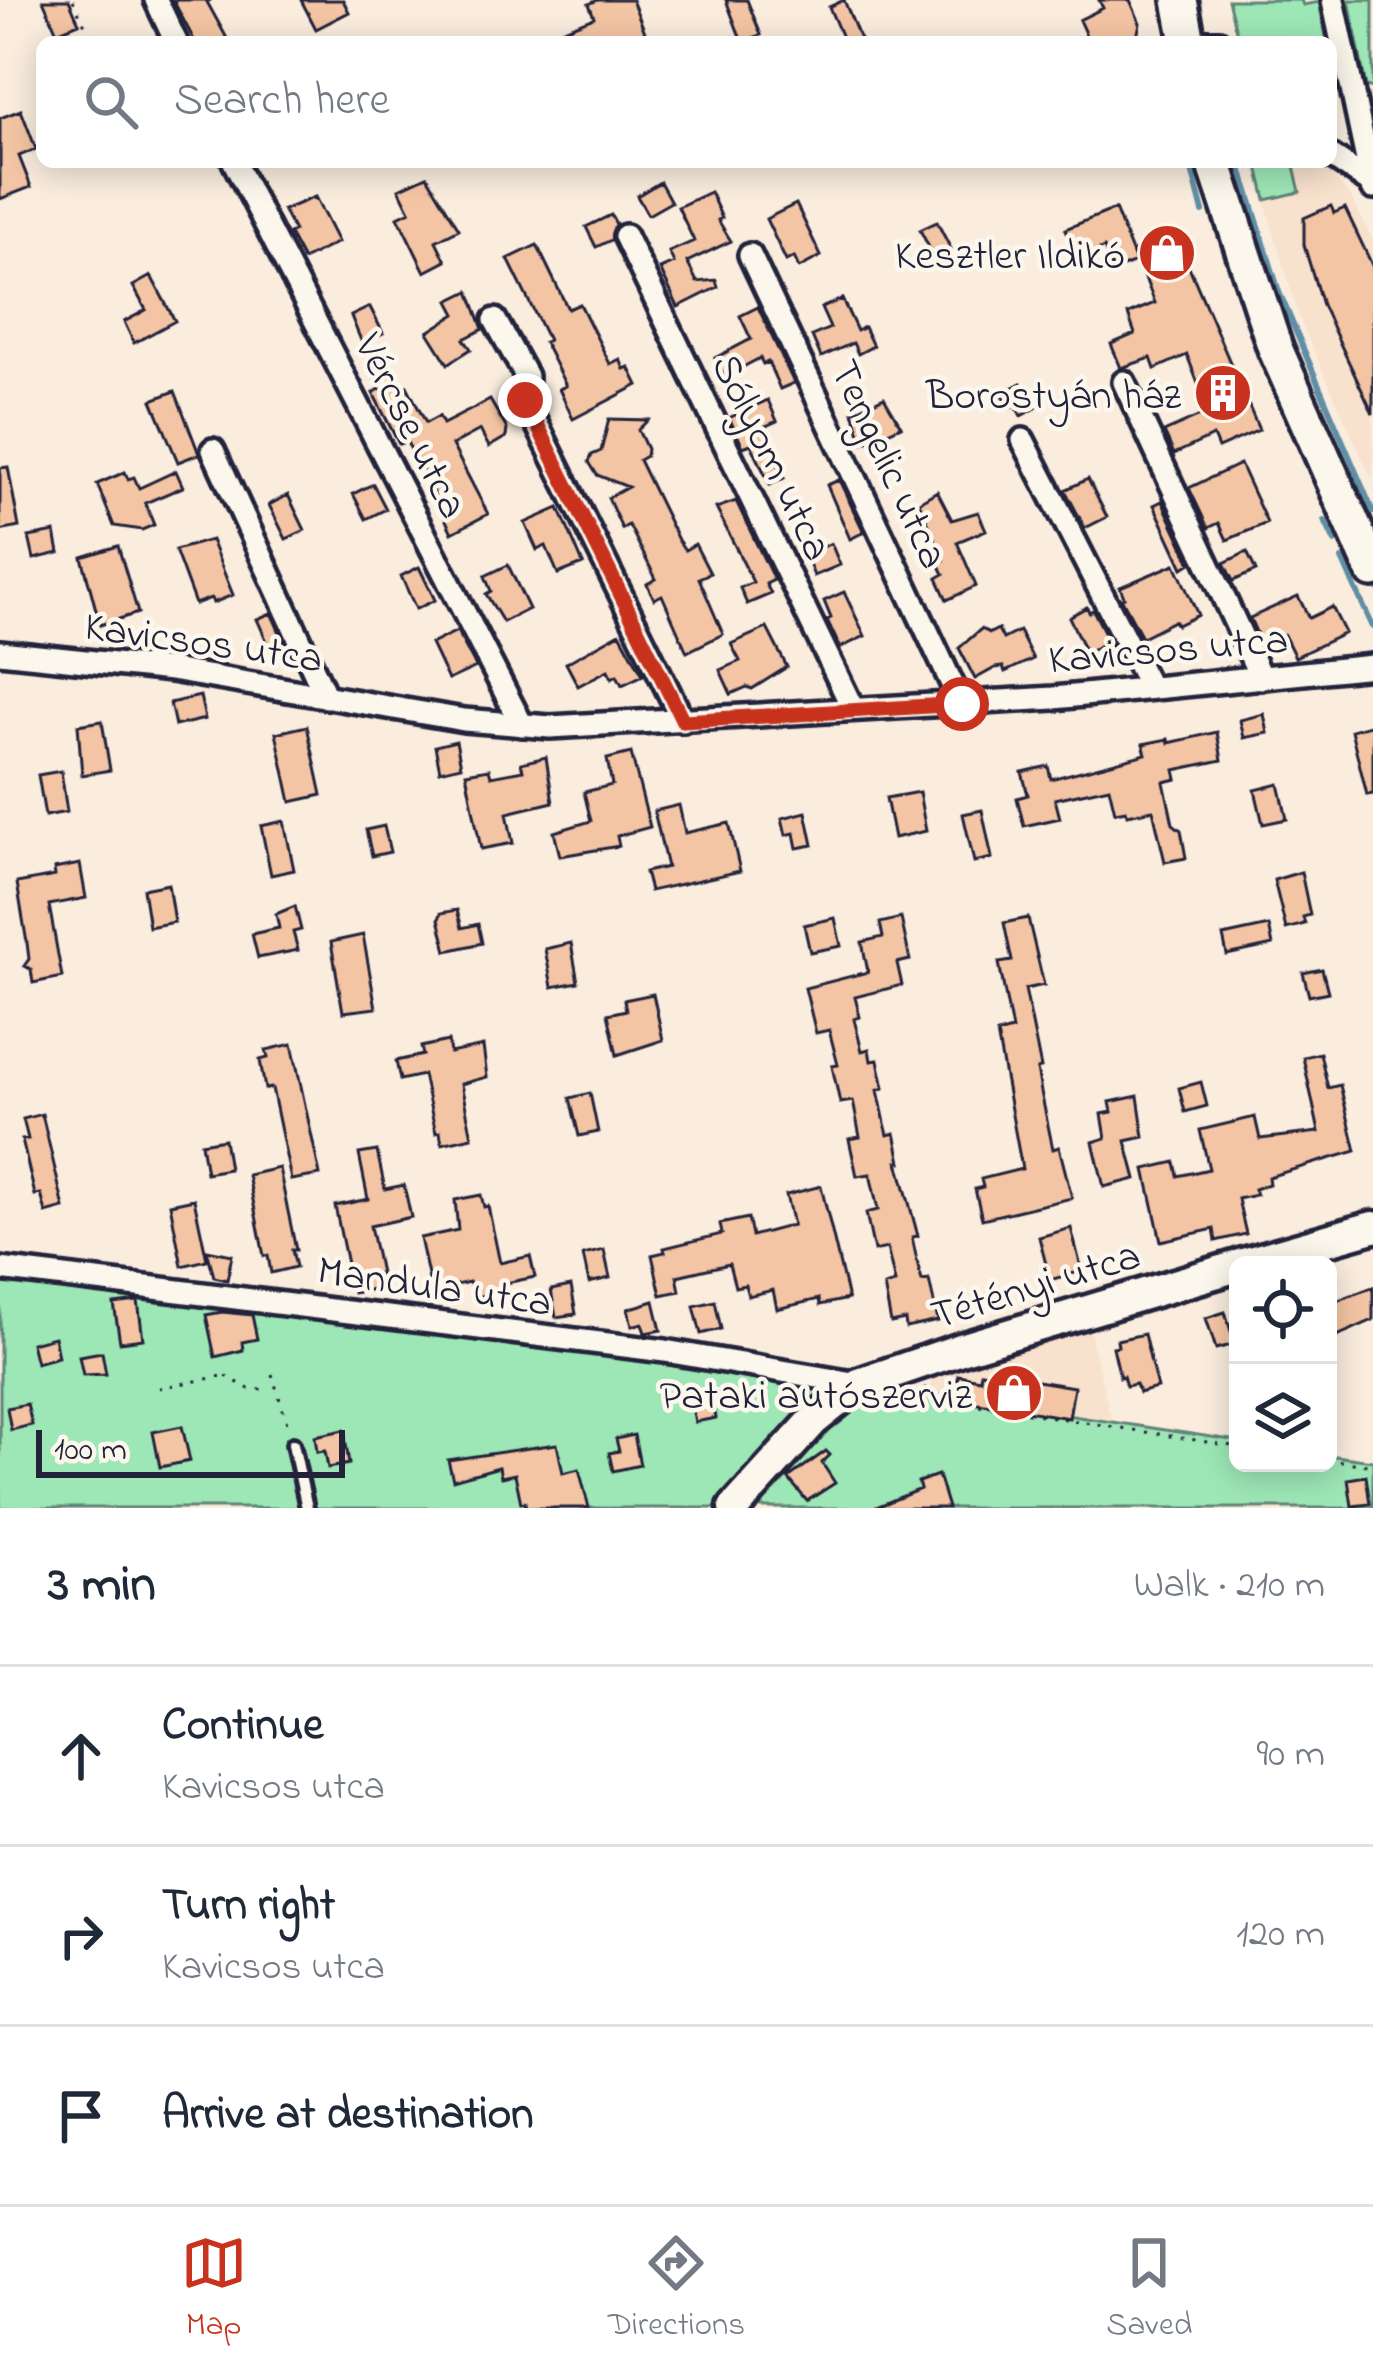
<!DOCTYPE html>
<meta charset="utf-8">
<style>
:root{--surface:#fff;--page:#f6f6f7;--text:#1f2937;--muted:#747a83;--line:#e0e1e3;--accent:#c8321e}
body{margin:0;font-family:"Indie Flower",sans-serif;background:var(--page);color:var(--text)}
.controls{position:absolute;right:36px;bottom:36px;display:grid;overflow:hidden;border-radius:18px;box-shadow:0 6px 30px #0003}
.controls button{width:108px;height:108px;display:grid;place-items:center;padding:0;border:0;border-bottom:3px solid var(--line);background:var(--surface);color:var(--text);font:60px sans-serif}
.scale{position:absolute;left:36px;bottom:30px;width:309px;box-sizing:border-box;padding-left:12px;border:6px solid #22223b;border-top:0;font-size:33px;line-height:42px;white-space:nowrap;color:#22223b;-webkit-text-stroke:9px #fbf7ec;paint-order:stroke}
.stop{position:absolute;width:36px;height:36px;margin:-27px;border:9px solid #c8321e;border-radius:50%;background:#fff}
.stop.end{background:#c8321e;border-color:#fff;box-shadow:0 3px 12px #0008}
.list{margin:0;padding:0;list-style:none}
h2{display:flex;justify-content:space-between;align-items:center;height:156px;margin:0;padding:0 48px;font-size:51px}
h2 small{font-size:39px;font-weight:400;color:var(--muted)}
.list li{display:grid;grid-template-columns:78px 1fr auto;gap:36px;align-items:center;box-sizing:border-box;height:180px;padding:0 48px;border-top:3px solid var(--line)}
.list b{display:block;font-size:45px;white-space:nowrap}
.list p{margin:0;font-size:39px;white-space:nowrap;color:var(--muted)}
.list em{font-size:39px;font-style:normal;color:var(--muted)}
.icon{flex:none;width:66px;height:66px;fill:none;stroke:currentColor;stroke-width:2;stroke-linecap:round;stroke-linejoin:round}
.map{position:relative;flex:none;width:1373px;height:1508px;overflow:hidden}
.search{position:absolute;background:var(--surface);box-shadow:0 6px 30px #0003;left:36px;right:36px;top:36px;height:132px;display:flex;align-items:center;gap:30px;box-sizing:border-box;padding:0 42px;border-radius:18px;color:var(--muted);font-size:45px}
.sheet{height:696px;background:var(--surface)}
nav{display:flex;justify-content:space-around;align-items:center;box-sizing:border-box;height:168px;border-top:3px solid var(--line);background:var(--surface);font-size:33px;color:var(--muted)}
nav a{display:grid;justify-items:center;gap:6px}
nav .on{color:var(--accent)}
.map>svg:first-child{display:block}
</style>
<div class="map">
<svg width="1373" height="1508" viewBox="0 0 1373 1508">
<rect width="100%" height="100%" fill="#faedde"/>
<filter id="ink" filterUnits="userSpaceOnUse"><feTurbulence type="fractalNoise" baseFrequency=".00833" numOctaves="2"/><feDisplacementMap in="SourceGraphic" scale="24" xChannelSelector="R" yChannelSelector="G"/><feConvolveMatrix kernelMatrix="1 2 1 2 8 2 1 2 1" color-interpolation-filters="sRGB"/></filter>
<g filter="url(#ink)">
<!-- built -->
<path fill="#f8e1cd" d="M1253 162H1321L1351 197 1373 241V481L1299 318Z
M1089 1328 1112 1424 933 1396 929 1373Z"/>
<!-- green -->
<path fill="#9de7b6" stroke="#608478" stroke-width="3" d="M1228 0H1301L1303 5 1319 2 1327 42H1247L1236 31Z
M1349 0H1373V88L1366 86Z
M1257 162H1293L1300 192 1266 200Z
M0 1269 834 1380 1238 1441V1463H1328V1455L1373 1461V1508H0Z"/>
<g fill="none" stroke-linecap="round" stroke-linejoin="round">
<!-- stream -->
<path stroke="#618fa5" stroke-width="6" d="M1239 162 1279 292 1373 512
M1191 166 1203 212
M1325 521 1335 542
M1342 559 1373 627"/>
</g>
<!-- building -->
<path fill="#f4c5a4" stroke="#22223b" stroke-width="3" d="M43 0H69L79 23 57 32Z
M173 0H211L207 2 229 42H195Z
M301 0H343L349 12 316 29Z
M598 0H632L649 42H566L561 30 594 17 589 4Z
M726 0H747L761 35 742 42Z
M844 0 861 42H844L829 7Z
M1099 0H1130L1140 23 1136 42H1089L1079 20 1103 8Z
M21 110 36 149 19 156 31 187 0 199V118Z
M427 176 459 229 436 241 446 261 425 272 398 217 410 211 399 189Z
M660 182 671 202 648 215 637 196Z
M710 192 722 218 718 220 731 241 687 262 697 282 716 280 718 287 678 307 660 269 674 263 669 252 694 241 678 207Z
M315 197 338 242 303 260 289 234 294 231 283 210Z
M796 204 821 256 799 268 794 257 786 261 766 219Z
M1331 206 1334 213 1345 208 1373 267V414L1322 305 1304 245V218Z
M1115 209 1136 262 1113 271 1104 248 1077 260 1065 229Z
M611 215 616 224 611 240 596 247 586 227Z
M937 222 953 253 936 261 920 230Z
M1175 234 1259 430 1218 448 1213 436 1174 454 1164 432 1209 412 1187 355 1155 369 1151 358 1121 368 1111 344 1135 334 1128 314 1155 303 1134 251Z
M537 245 568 309 580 304 610 364 620 359 624 369 629 367 638 385 573 419 559 389 566 386 544 342 548 340 508 259Z
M151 276 175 321 134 343 124 322 146 310 133 286Z
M469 291 483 329 464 339 471 349 448 364 428 332 456 314 449 301Z
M842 299 857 331 864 327 873 346 858 354 853 343 821 357 812 336 830 328 821 308Z
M370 307 383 333 362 343 351 316Z
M758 307 794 383 780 389 768 362 763 364 760 358 724 377 715 358 751 339 740 316Z
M383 356 396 381 402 388 407 386 426 423 439 416 443 424 490 400 507 429 506 437 489 447 480 430 452 445 488 514 452 533 419 463 406 441 399 444 373 393 380 389 367 364Z
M1021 383 1036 408 1021 416 1016 406 1009 407 1002 393Z
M175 391 199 454 178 462 152 400Z
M884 397 901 426 863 443 853 412Z
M768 400 777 421 766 426 775 444 769 447 784 478 770 485 751 444 743 447 729 418Z
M609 419 648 420 638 430 647 449 646 456 639 460 678 540 685 550 695 544 710 573 699 578 723 634 687 652 662 595 654 599 647 584 656 579 632 531 628 525 622 529 608 498 628 487 597 475 589 462 592 455 601 451Z
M1240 464 1267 523 1227 540 1219 523 1208 528 1189 488Z
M8 467 19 527 0 531V468Z
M176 471 183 487 145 503 154 525 142 530 114 526 97 484 125 472 128 479 134 477 139 488Z
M1088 479 1107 517 1085 528 1065 490Z
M839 480 864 532 850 539 827 485Z
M373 484 386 509 366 519 353 494Z
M937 491 952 520 978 512 986 530 957 542 976 586 947 600 937 578 944 574 938 562 944 560 919 502Z
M288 495 305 530 286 539 269 505Z
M736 501 774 580 766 584 771 594 747 604 740 588 753 582 716 508Z
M1162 501 1191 563 1183 568 1154 505Z
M559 508 583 564 558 574 546 546 537 550 525 523Z
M55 532 59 553 34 559 29 537Z
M211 540 233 595 213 603 211 598 195 604 175 550Z
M831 543 840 565 814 576 806 556Z
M118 546 138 613 100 625 82 557Z
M1247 552 1256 571 1233 581 1224 563Z
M1175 564 1198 615 1177 625 1174 621 1142 637 1121 598 1124 597 1120 587Z
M508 565 529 609 503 622 486 594 491 591 485 576Z
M419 567 435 600 416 609 401 576Z
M844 592 865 636 840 648 827 620 831 618 824 601Z
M1298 596 1309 618 1332 607 1345 633 1295 657 1284 635 1262 646 1250 618Z
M1087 607 1089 612 1093 610 1111 645 1105 648 1103 644 1086 653 1069 617Z
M271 613 287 648 273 655 257 619Z
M767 628 787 667 752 689 747 687 731 694 720 670 740 661 731 644Z
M981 629 990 633 998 629 1003 639 1019 631 1033 659 1005 672 1003 667 995 668 975 679 959 648Z
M457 631 476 667 448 680 431 644Z
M620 633 643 675 622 685 617 675 612 678 608 670 578 686 566 663Z
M200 696 205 719 175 726 170 703Z
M1264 714 1268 733 1244 738 1240 720Z
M102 721 110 770 82 775 78 725Z
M1373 724V794L1367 795 1351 730Z
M307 726 322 795 291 802 276 733Z
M1217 732 1222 760 1175 770 1177 779 1164 782 1173 824 1181 830 1186 858 1165 862 1153 810 1127 815 1126 810 1115 812 1109 787 1055 799 1060 818 1024 826 1017 798 1028 795 1022 772 1048 766 1051 779 1146 754 1143 744 1168 739 1169 743Z
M456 741 461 766 440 771 435 746Z
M631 753 650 827 617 836 619 846 560 856 554 832 591 821 584 792 612 785 607 759Z
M546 757 553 802 507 813 513 843 481 849 466 773 489 769 491 776 523 770 521 763Z
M61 771 67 812 45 816 38 775Z
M1279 784 1287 819 1263 824 1255 790Z
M919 792 926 831 894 838 886 798Z
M679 805 685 833 729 823 740 871 650 891 645 872 667 867 654 811Z
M982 810 992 858 974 862 963 814Z
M806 812 813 845 797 848 794 833 786 835 782 818Z
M284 821 294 870 271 875 261 826Z
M384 826 390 852 372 856 366 830Z
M80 864 86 898 49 905 62 977 33 983 31 969 24 966 29 959 27 943 17 883 55 876 54 869Z
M1301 872 1310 915 1303 917 1305 924 1286 929 1274 880Z
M168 884 174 922 149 927 143 889Z
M295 906 301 930 293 932 298 950 258 958 252 934 279 928 276 914Z
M457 910 462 928 478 924 482 943 447 951 439 919 441 913Z
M835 918 841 946 810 952 804 925Z
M901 918 910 960 897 963 902 985 855 997 860 1017 854 1019 862 1051 869 1049 871 1061 878 1060 884 1088 878 1090 885 1123 888 1135 895 1133 901 1162H898L918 1236 912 1237 919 1270 922 1281 929 1280 938 1321 906 1328 905 1320 891 1323 884 1286 895 1283 887 1248 874 1251 866 1213 878 1210 870 1174 857 1176 849 1139 860 1137 853 1101 840 1103 832 1066 838 1065 829 1030 816 1033 805 988 868 972 862 942 883 937 880 923Z
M1028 918 1044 985 1025 989 1041 1068 1037 1069 1041 1092 1053 1149 1059 1147 1072 1198 982 1219 975 1189 983 1187 981 1179 1022 1169 997 1034 1012 1030 999 963 1012 961 1004 923Z
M1269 926 1273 945 1227 955 1223 936Z
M363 935 376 1008 343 1012 331 942Z
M571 943 578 982 552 987 545 949Z
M1322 969 1328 992 1309 996 1303 973Z
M653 994 663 1040 617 1055 608 1014 626 1010 624 1000Z
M448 1041 450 1053 483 1046 487 1077 461 1084 472 1137 442 1144 440 1132 436 1133 423 1075 400 1080 396 1061 423 1055 421 1047Z
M292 1044 320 1175 291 1180 272 1088 265 1089 260 1060 268 1058 266 1050Z
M1320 1053 1328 1088 1340 1085 1356 1151 1268 1177 1269 1184 1254 1189 1256 1195 1238 1199 1246 1234 1216 1241 1214 1229 1161 1241 1145 1169 1175 1162 1178 1176 1209 1169 1200 1130 1255 1117 1260 1139 1319 1132 1303 1057Z
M1201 1082 1207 1106 1185 1112 1179 1088Z
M590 1093 598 1132 579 1136 570 1098Z
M1138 1096 1144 1137 1126 1141 1136 1179 1104 1187 1093 1142 1106 1138 1102 1114 1112 1112 1110 1102Z
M42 1114 64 1208 46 1213 41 1194 35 1195 22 1140 28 1139 23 1119Z
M224 1139 229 1169 206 1173 201 1143Z
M377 1151 385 1189 404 1185 411 1217 370 1226 383 1287 353 1293 335 1206 368 1199 359 1154Z
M279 1168 296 1250H292L296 1267 271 1273 268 1256H264L248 1175Z
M821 1186 848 1299 820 1305 819 1299 777 1309 773 1290 748 1296 745 1285 735 1287 729 1264 677 1276 680 1291 661 1295 652 1255 665 1252 664 1248 722 1234 720 1224 748 1218 752 1236 793 1225 786 1195Z
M481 1195 484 1207 488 1206 500 1263 530 1256 535 1277 501 1284 502 1291 476 1297 469 1282 439 1289 437 1279 429 1280 420 1238 458 1230 455 1200Z
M194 1199 207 1260 182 1266 170 1204Z
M1071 1228 1082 1271 1050 1280 1039 1237Z
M207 1250 232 1255 227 1280 214 1277Z
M604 1250 610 1278 589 1283 583 1255Z
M571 1286 576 1314 556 1317 551 1290Z
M1373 1287V1320L1328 1340V1304Z
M138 1301 143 1339 120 1342 114 1304Z
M654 1301 661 1330 645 1333 642 1323 632 1326 628 1309Z
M715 1301 721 1329 701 1334 694 1306Z
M222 1312 252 1315 257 1339 242 1342 243 1350 215 1357 206 1315Z
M1225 1312 1235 1344 1216 1349 1206 1318Z
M1144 1334 1157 1388 1139 1393 1136 1384 1126 1386 1123 1376 1120 1377 1113 1347 1118 1346 1117 1340Z
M54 1337 58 1357 36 1363 31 1343Z
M102 1352 106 1374 83 1375 79 1356Z
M981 1372 1074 1387 1069 1418 954 1399 958 1375 980 1379Z
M711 1393 716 1418 695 1422 690 1397Z
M27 1404 32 1425 11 1430 7 1408Z
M182 1426 190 1461 160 1467 153 1432Z
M344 1430 349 1464 328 1468 325 1451 317 1452 315 1436Z
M634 1435 640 1465 613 1471 609 1453 619 1451 616 1439Z
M557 1444 563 1473 579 1469 589 1508H526L525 1502 521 1503 515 1474 501 1477 499 1467 453 1480 448 1460Z
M826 1451 830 1455 822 1463 835 1483 807 1501 788 1478Z
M938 1475 948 1508H874L920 1489 918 1482Z
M1366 1476 1370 1504 1352 1506 1348 1479Z"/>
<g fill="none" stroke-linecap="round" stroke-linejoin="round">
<defs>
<path id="lane" d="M293 1444 307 1508"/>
<path id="street" d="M156 0 176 42
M1333 0 1373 188
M1201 42H1219
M1331 156 1370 182
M234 162 522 725
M625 236 853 709
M750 255 962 705
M495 320 526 376 525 400 683 721
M1124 382 1261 678
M1023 440 1149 686
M213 450 326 697
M0 652 171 670 464 720 550 727 1054 698 1373 666
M0 1269 665 1351 859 1384"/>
<path id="secondary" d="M1240 1265 1373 1227
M734 1508 814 1420 859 1384 964 1348 1238 1266"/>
<path id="primary" d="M1180 0 1188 42
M1214 162 1275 348 1373 570"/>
</defs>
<!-- lane casing -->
<use href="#lane" stroke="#22223b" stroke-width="20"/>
<!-- street casing -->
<use href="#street" stroke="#22223b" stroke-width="30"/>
<!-- secondary casing -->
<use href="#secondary" stroke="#22223b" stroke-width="39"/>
<!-- primary casing -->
<use href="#primary" stroke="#22223b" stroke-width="42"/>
<!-- path -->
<path stroke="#22223b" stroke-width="3" stroke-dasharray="3 9" stroke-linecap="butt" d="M73 0 93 42
M272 1374 289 1430
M226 1376 249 1389 265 1390 268 1386
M924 1387 936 1398 1238 1447
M159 1388 228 1375
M1328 1459 1373 1466"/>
<!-- lane -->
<use href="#lane" stroke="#fbf7ec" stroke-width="10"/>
<!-- street -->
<use href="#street" stroke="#fbf7ec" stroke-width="21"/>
<!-- secondary -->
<use href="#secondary" stroke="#fbf7ec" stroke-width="30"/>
<!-- primary -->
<use href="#primary" stroke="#fbf7ec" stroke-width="33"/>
</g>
</g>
<g fill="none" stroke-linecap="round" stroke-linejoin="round" filter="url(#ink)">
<!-- route -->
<path stroke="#c8321e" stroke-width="15" d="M525 400 683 721 962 704"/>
</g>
<!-- icons -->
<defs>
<symbol id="shop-disc" viewBox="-11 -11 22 22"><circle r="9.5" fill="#c8321e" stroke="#fbf7ec"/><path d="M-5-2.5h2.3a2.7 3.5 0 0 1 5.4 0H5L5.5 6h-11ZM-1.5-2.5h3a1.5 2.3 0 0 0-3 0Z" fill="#fff"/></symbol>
<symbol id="building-disc" viewBox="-11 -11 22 22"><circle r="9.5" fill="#c8321e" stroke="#fbf7ec"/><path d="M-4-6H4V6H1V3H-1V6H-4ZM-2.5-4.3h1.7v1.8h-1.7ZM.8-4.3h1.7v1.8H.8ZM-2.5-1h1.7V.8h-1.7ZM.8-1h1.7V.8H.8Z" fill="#fff"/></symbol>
</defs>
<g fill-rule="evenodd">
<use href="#shop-disc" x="1134" y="220" width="66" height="66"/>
<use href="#building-disc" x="1190" y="360" width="66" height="66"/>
<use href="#shop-disc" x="981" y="1360" width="66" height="66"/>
</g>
<g text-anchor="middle" stroke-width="9" stroke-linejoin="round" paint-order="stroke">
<!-- poi labels -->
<g font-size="42" fill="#22223b" stroke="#fbf7ec" text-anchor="end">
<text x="1125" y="268">Kesztler Ildikó</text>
<text x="1181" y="408">Borostyán ház</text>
<text x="972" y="1408">Pataki autószerviz</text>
</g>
<!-- street labels -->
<g font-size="42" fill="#22223b" stroke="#fbf7ec">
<text transform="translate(413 425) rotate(63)" y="15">Vércse utca</text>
<text transform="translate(774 456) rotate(64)" y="15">Sólyom utca</text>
<text transform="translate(891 463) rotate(65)" y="15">Tengelic utca</text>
<text transform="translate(204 640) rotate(8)" y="15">Kavicsos utca</text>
<text transform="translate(1168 647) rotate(-5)" y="15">Kavicsos utca</text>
<text transform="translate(1035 1283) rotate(-17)" y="15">Tétényi utca</text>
<text transform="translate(435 1284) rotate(8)" y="15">Mandula utca</text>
</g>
</g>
</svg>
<div class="controls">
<button><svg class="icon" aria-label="locate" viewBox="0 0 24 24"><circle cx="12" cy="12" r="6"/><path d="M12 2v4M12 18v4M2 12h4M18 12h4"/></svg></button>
<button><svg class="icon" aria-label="layers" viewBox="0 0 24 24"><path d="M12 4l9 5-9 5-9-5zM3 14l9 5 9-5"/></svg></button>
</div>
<div class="scale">100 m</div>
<div class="stop" style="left:962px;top:704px"></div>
<div class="stop end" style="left:525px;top:400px"></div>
<div class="search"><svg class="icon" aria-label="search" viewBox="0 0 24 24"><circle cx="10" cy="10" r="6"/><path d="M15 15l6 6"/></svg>Search here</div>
</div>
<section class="sheet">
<h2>3 min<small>Walk · 210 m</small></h2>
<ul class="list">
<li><svg class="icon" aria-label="ahead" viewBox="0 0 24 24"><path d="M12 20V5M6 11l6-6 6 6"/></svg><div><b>Continue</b><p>Kavicsos utca</p></div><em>90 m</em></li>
<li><svg class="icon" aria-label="right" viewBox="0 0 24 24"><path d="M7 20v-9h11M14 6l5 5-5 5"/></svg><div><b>Turn right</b><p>Kavicsos utca</p></div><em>120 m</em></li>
<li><svg class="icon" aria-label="arrive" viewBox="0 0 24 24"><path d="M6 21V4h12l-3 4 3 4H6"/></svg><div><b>Arrive at destination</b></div></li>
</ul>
</section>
<nav>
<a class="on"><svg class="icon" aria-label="map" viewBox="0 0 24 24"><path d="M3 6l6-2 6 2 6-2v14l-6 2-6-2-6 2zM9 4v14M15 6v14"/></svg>Map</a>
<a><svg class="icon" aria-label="directions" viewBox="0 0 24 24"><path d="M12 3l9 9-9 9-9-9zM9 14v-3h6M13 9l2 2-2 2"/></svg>Directions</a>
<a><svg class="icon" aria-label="saved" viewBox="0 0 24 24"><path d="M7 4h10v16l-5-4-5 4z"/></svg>Saved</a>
</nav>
